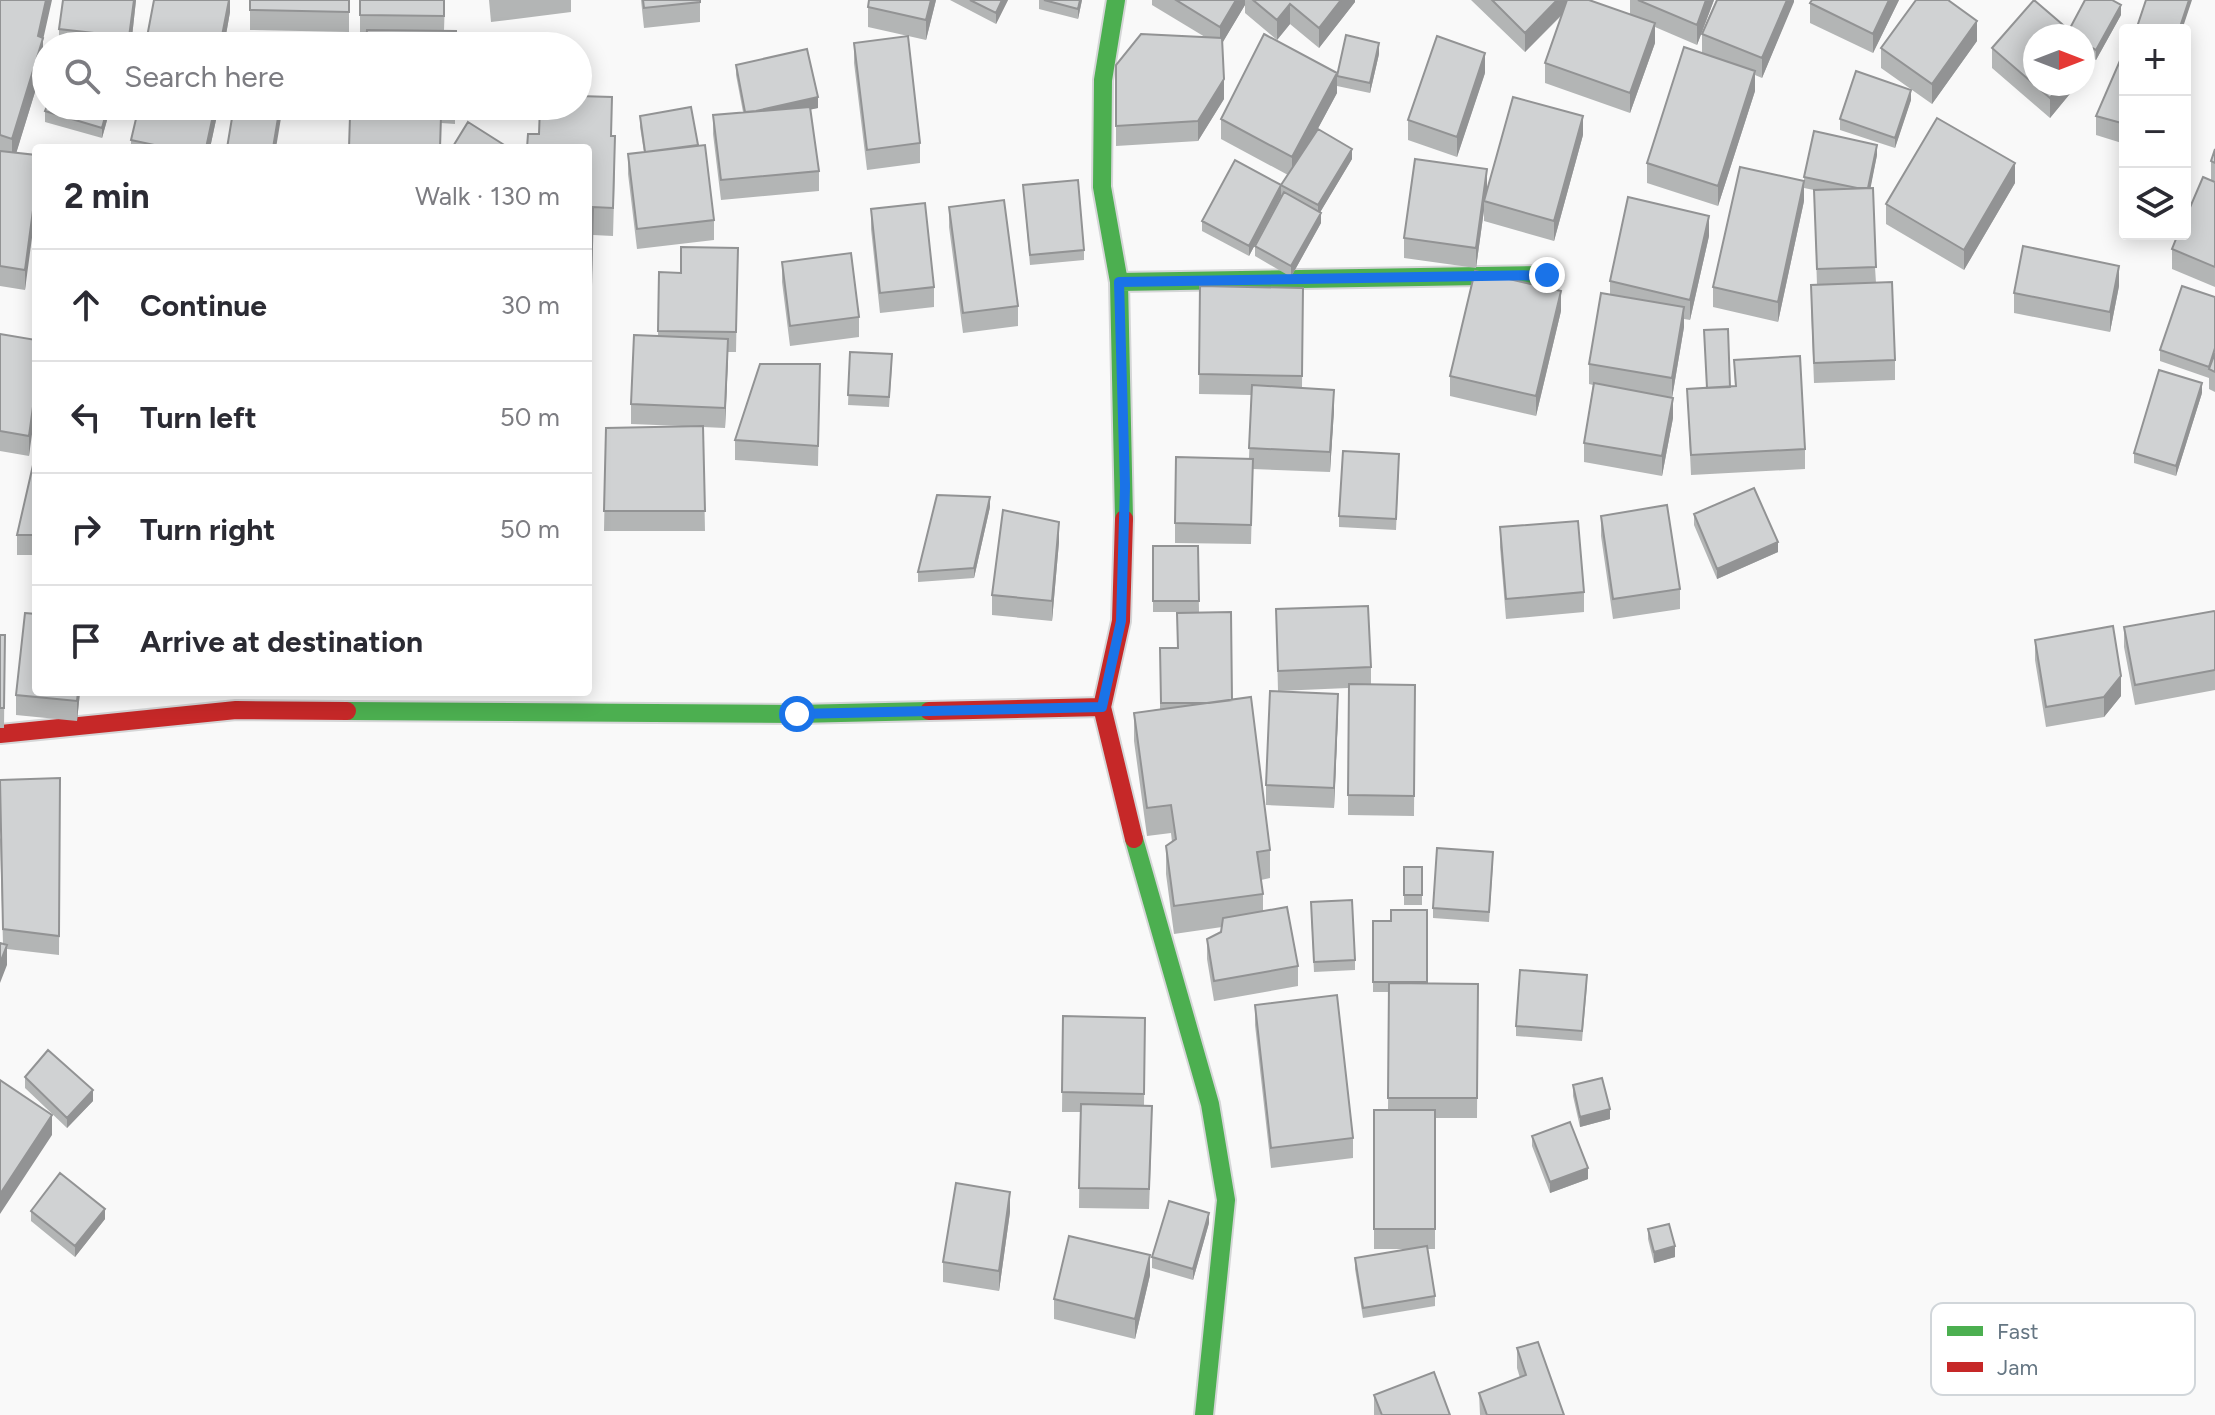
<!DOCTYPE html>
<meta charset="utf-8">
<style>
:root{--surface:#fff;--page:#f2f2f3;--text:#2b2b33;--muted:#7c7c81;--line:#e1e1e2}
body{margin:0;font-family:Figtree,sans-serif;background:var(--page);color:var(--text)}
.controls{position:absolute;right:24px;top:24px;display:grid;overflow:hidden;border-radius:8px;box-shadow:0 4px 20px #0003}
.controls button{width:72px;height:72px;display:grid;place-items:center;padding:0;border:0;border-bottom:2px solid var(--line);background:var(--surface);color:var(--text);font:40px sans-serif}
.compass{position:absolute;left:2023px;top:24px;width:72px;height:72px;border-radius:50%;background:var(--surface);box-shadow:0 4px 20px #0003;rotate:90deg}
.stop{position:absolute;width:24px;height:24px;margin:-18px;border:6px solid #1a73e8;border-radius:50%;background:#fff}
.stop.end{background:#1a73e8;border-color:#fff;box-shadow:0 2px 8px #0008}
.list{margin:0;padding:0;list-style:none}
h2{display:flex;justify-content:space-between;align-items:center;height:104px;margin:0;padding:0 32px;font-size:34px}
h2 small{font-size:26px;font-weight:400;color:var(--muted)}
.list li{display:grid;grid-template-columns:52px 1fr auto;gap:24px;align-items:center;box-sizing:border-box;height:112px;padding:0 32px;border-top:2px solid var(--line)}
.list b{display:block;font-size:30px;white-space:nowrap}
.list em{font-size:26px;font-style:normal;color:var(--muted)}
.icon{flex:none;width:44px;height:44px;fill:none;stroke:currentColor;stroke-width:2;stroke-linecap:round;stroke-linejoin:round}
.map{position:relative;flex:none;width:2215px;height:1415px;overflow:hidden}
.search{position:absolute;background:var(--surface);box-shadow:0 4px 20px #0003;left:32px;top:32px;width:560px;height:88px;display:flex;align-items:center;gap:20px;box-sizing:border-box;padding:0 28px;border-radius:44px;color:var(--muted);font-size:30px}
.panel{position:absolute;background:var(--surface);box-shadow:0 4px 20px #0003;left:32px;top:144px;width:560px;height:552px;border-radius:8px}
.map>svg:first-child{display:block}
</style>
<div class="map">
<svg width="2215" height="1415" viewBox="0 0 2215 1415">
<rect width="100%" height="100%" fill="#f9f9f9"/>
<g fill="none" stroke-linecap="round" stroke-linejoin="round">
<defs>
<path id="fast" d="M1116 0 1103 80 1102 187 1119 282 1124 519
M1119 282 1547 275
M347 711 797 714 929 711
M1134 839 1210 1104 1226 1200 1204 1415"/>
<path id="jam" d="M1124 519 1121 621 1102 707 1134 839
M929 711 1102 707
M0 734 236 710 347 711"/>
</defs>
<!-- fast casing -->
<use href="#fast" stroke="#d5d6d7" stroke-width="22"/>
<!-- jam casing -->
<use href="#jam" stroke="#d5d6d7" stroke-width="22"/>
<!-- fast -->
<use href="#fast" stroke="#4caf50" stroke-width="18"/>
<!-- jam -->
<use href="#jam" stroke="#c62828" stroke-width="18"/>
</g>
<!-- wall -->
<path fill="#b3b5b5" d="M0 0 43 40V66L16 153 36 155 25 290 0 286Z
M63 0H136L131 46H59V29Z
M230 0V12L224 46H147V37Z
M250 0H349V32L250 30Z
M360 0H445L444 30 360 35Z
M489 0H571V12L491 22Z
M641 0H700V22L644 28Z
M936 0 926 40 868 27V7Z
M950 0H1008L996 24Z
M1039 0H1082L1078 19 1039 9Z
M1152 0H1355V2L1319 48 1290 24 1277 40 1245 13V5L1222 43 1224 99 1198 141 1116 146V65L1205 37 1152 5Z
M1471 0H1589L1630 14V0H1714L1697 45 1655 27V43L1630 113 1545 83V63L1562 15 1525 52Z
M1794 0 1762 78 1755 75V91L1718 206 1647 183V163L1702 54V34Z
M1899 0 1873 53 1810 23V3Z
M2121 15 2096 60 2091 58V69L2083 79V36L2035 84H2078L2050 118 1992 68V48L2069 30Z
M1977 41 1932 104 1881 68V48Z
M854 43 920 143V163L867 170 854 63Z
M1379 54 1370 93 1337 86V93L1316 132 1352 159 1320 212 1321 223 1291 277 1255 256V246L1281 196 1249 256 1202 231V221L1281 185 1288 175 1221 139V119L1337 73Z
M2125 57V144L2096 135V116Z
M736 65 818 108 810 109 819 171V191L721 200 713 134V115L743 112 736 75Z
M1485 73 1457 157 1408 140V120Z
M1911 100 1895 148 1840 130V119Z
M47 106H111L102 138 45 122V111Z
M139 106H219L210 148H131V140Z
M365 106H455V124L441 123 365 116Z
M640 116 698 146 714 220V240L637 249 628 174V154L644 152 640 127Z
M1583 135 1554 241 1484 221V210L1476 268 1404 258V238L1487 189Z
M612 136 615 164 613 236 593 235 590 354H588V148Z
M2215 149V287L2172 269V249L2211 180V161Z
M1877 155 1870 188 1876 283 1895 360V380L1814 383 1811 305V285H1817L1814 190 1804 188V177Z
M2015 183 1964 270 1886 224V204Z
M1023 185 1084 250V260L1030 265Z
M1804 201 1778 322 1713 307V287Z
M949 207 1018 306V326L963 333 949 227Z
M871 209 934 287V307L880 313 871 229Z
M1709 236 1690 320 1684 319V327L1672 398 1673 418 1662 476 1584 462V443L1593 385 1589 384V364L1610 295V281Z
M738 248 736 352H728L725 428 703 427 705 531H604L606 428 682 426 631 424V404L658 336 659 272 681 273Z
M782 262 859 317V337L790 346 782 282Z
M1200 286 1303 288 1302 388 1334 410 1330 472 1253 469 1251 544 1175 543V523L1249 459 1251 395 1199 394Z
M2119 286 2110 332 2014 313V293Z
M2215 297V392L2209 389V378L2160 361V350Z
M1561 311 1536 416 1450 396V376Z
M0 334 36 340 29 456 0 451Z
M850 352 892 365 889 407 848 405Z
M1734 360 1805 449V469L1691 475 1687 389 1735 386Z
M820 364 818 466 735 460V440Z
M2202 393 2176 476 2134 463V453Z
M36 452V555H17V535Z
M1399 464 1396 530 1339 527V516Z
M990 507 974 578 918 582V572Z
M1694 514 1778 552 1717 579 1694 525Z
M1601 516 1680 589V609L1613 619 1601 536Z
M1500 527 1584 592V612L1506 619 1500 547Z
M1059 542 1052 621 992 615V595Z
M1153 546H1198L1199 612H1153Z
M1276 609 1371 667V684L1415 685 1414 816 1348 815V688L1278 691Z
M2215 612V690L2135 705 2124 647V627Z
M0 635H5L4 728H0Z
M2035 640 2121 696 2104 717 2046 727 2035 660Z
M1160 648 1232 700 1270 850V878L1261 880 1263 894V911L1298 966V986L1214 1001 1207 959V939L1221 932 1222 927 1174 934 1166 874V846L1172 842 1171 833 1147 836 1134 741V713L1160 709Z
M36 692H80L77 721 16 715V695Z
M1338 714 1334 808 1266 805V785Z
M60 778 59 955 7 949V965L3 944 0 839Z
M1493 863 1489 922 1433 918V908Z
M1404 867H1422V905H1404Z
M1427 910V983L1478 984 1477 1118H1435V1249H1427L1435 1296V1306L1363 1318 1355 1269V1258L1412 1249H1374V1110H1388L1389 992H1373V921H1391Z
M1311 912 1355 960V970L1314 972Z
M1587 985 1582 1041 1516 1036V1026Z
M1255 1005 1353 1138V1158L1271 1168 1255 1025Z
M1063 1016 1145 1018 1144 1106 1152 1126 1149 1209 1079 1208 1080 1112H1062Z
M25 1077 93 1101 67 1128 25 1088Z
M1573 1085 1610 1119 1580 1127 1573 1096Z
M1532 1136 1588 1179 1550 1193 1532 1146Z
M31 1211 105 1219 75 1257 31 1221Z
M1010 1212 999 1291 943 1282V1262Z
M1209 1223 1193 1280 1152 1268V1257Z
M1648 1229 1675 1257 1654 1263 1648 1239Z
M1150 1275 1135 1339 1054 1319V1299Z
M1517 1348 1564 1415H1480L1479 1393 1520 1378 1517 1368Z
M1374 1395 1450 1415H1374Z"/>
<!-- shaded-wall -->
<path fill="#929394" d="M46 0H52L43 40V66L12 167V139L38 36Z
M134 0H136L131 46H129Z
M229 0H230V12L224 46H220Z
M931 0H936L926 40V20Z
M1002 0H1008L996 24V13Z
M1080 0H1082L1078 19V9Z
M1236 0H1245V5L1220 47V27Z
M1341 0H1355V2L1319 48V28Z
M1557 0H1575V1L1525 52V33Z
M1706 0H1714L1697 45V25Z
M1787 0H1794V2L1762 78V58Z
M1889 0H1899L1873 53V34Z
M2189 0H2192L2182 30H2179Z
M1290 4V24L1277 40V20Z
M2121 5V15L2096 60V50Z
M1977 21V41L1932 104V84Z
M1655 23V43L1630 113V93Z
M1379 43V54L1370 93V83Z
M2091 49V69L2083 79V59Z
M1485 53V73L1457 157V137Z
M1755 71V91L1718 206V186Z
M1337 73V93L1292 177V157Z
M1224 79V99L1198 141V121Z
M2061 84H2078L2050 118V98Z
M1911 90V100L1895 148V138Z
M818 97V108L745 124V113Z
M108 106H111L102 138V128Z
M215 106H219L210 148H206Z
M280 106H283L276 148H273Z
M1583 116V135L1554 241V221Z
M1877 145V155L1868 201V190Z
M1352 149V159L1318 216V205Z
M2015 163V183L1964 270V250Z
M1487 169V189L1484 201V210L1476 268V248Z
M1804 181V201L1778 322V302Z
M1281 185V196L1249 256V246Z
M36 188V208L25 290V270Z
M1321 213V223L1291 277V266Z
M1709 216V236L1690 320V300Z
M2119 266V286L2110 332V312Z
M1561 291V311L1536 416V396Z
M1684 307V327L1672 398V378Z
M728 339V359L725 428V408Z
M2202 383V393L2176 476V466Z
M36 385V405L29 456V436Z
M1334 390V410L1330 472V452Z
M1673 398V418L1662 476V456Z
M990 497V507L974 578V568Z
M1059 522V542L1052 621V601Z
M1778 542V552L1717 579V569Z
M2121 676V696L2104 717V697Z
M78 692H80L77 721V701Z
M1338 694V714L1334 808V788Z
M7 945V965L0 983V963Z
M93 1090V1101L67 1128V1118Z
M1610 1109V1119L1580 1127V1117Z
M52 1115V1135L0 1214V1194Z
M1588 1168V1179L1550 1193V1182Z
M1010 1192V1212L999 1291V1271Z
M105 1209V1219L75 1257V1246Z
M1209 1213V1223L1193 1280V1269Z
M1675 1246V1257L1654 1263V1252Z
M1150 1255V1275L1135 1339V1319Z"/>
<!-- building -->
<path fill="#d0d2d3" stroke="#929394" stroke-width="2" d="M0 0H46L38 36 43 38 12 139 0 135Z
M63 0H134L129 37 59 29Z
M154 0H229L220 46H188L147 37Z
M250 0H349V12L250 10Z
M360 0H444V16L360 15Z
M643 0H700V2L644 8Z
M869 0H931L926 20 868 7Z
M970 0H1002L996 13Z
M1044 0H1080L1078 9Z
M1176 0H1236L1220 27Z
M1253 0H1341L1319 28 1290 4 1277 20Z
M1492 0H1557L1525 33Z
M1567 0H1589L1655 23 1630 93 1545 63Z
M1638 0H1706L1697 25Z
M1717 0H1787L1762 58 1702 34Z
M1812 0H1889L1873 34 1810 3Z
M1916 0H1948L1977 21 1932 84 1881 48Z
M2034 0 2076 36H2035V84H2061L2050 98 1992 48Z
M2085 0H2112L2121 5 2096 50 2083 42V36H2076L2069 30Z
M2146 0H2189L2179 30H2136Z
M367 30 456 31V46H366Z
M1141 34 1222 38 1224 79 1198 121 1116 126V65Z
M1264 34 1337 73 1292 157 1221 119Z
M1346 35 1379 43 1370 83 1337 76Z
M908 36 920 143 867 150 854 43Z
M1437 36 1485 53 1457 137 1408 120Z
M245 40 277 46H244Z
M2083 42 2091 49 2083 59Z
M1684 47 1755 71 1718 186 1647 163Z
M807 49 818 97 756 111 745 112 736 65Z
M2122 56 2125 57V124L2096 116Z
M1856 71 1911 90 1895 138 1840 119Z
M578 96 612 97 611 136H615L613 208 593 207 590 326H588V148H527L528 134H539L540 106H578Z
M1513 97 1583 116 1554 221 1484 201Z
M47 106H108L102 128 45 111Z
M139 106H215L206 148H168L131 140Z
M234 106H280L273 148H227Z
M691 107 698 145 645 152 640 116Z
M810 107 819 171 721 180 713 115Z
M350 116H441L440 148H349Z
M1937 118 2015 163 1964 250 1886 204Z
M468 122 509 148H452Z
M1318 129 1352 149 1318 205 1281 185 1249 246 1202 221 1235 160 1281 185Z
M1814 131 1877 145 1868 188H1857L1804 177Z
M705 145 714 220 637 229 628 154Z
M2215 149V163L2211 161Z
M0 151 36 155V188L25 270 0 266Z
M1415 159 1487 169 1476 248 1404 238Z
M1740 167 1804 181 1778 302 1713 287Z
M2203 177 2215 182V267L2172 249 2178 234H2185V219Z
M1078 180 1084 250 1030 255 1023 185Z
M1873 188 1876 267 1817 269 1814 190Z
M1284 192 1321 213 1291 266 1255 246Z
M1628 197 1709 216 1690 300 1610 281Z
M1004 200 1018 306 963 313 949 207Z
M925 203 934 287 880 293 871 209Z
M2023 246 2119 266 2110 312 2014 293Z
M681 247 738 248 736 332 658 331 659 272 681 273Z
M851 253 859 317 790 326 782 262Z
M1475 271 1561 291 1536 396 1450 376Z
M1892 282 1895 360 1814 363 1811 285Z
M1200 286 1303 288 1302 376 1199 374Z
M2182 286 2215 297V348L2209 367 2160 350Z
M1601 293 1684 307 1672 378 1589 364Z
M1728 329 1730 387 1707 388 1704 330Z
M0 334 36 340V385L29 436 0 431Z
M634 335 728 339 725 408 631 404Z
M850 352 892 354 889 397 848 395Z
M2215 353V372L2209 369Z
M1800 356 1805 449 1691 455 1687 389 1736 386 1734 360Z
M760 364H820L818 446 735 440Z
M2159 370 2202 383 2176 466 2134 453Z
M1594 383 1673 398 1662 456 1584 443Z
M1252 385 1334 390 1330 452 1249 448Z
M703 426 705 511H604L606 428Z
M1343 451 1399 454 1396 519 1339 516Z
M36 452V535H17Z
M1176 457 1253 459 1251 525 1175 523Z
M1754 488 1778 542 1717 569 1694 514Z
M937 495 990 497 974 568 918 572Z
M1667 505 1680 589 1613 599 1601 516Z
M1003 510 1059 522 1052 601 992 595Z
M1578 521 1584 592 1506 599 1500 527Z
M1153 546H1198L1199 601H1153Z
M1368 606 1371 667 1278 671 1276 609Z
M2214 611 2215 612V670L2135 685 2124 627Z
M1231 612 1232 700 1209 703H1161L1160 648H1178L1177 613Z
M25 613 36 614V692H78L77 701 16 695Z
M2113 626 2121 676 2104 697 2046 707 2035 640Z
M0 635H5L4 708H0Z
M1349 684 1415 685 1414 796 1348 795Z
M1270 691 1338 694 1334 788 1266 785Z
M1251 697 1270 850 1257 852 1263 894 1174 906 1166 846 1176 839 1171 805 1147 808 1134 713Z
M60 778 59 936 3 929 0 780Z
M1437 848 1493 852 1489 912 1433 908Z
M1404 867H1422V895H1404Z
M1352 900 1355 960 1314 962 1311 902Z
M1287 907 1298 966 1214 981 1207 939 1221 932 1223 918Z
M1391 910H1427V982H1373V921H1391Z
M0 943 7 945 0 963Z
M1520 970 1587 975 1582 1031 1516 1026Z
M1389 983 1478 984 1477 1098H1388Z
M1337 995 1353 1138 1271 1148 1255 1005Z
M1063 1016 1145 1018 1144 1094 1062 1092Z
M48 1050 93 1090 67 1118 25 1077Z
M1602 1078 1610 1109 1580 1117 1573 1085Z
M0 1080 52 1115 0 1194Z
M1081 1104 1152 1106 1149 1189 1079 1188Z
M1374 1110H1435V1229H1374Z
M1570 1122 1588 1168 1550 1182 1532 1136Z
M60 1173 105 1209 75 1246 31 1211Z
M956 1183 1010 1192 999 1271 943 1262Z
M1169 1201 1209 1213 1193 1269 1152 1257Z
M1669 1224 1675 1246 1654 1252 1648 1229Z
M1069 1236 1150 1255 1135 1319 1054 1299Z
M1427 1246 1435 1296 1363 1308 1355 1258Z
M1538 1342 1564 1415H1487L1479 1393 1526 1375 1517 1348Z
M1434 1372 1450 1415H1382L1374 1395Z"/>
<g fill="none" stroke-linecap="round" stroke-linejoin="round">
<!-- route -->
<path stroke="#1a73e8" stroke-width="10" d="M797 714 1102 707 1121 621 1125 486 1119 282 1547 275"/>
</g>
<!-- legend -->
<rect x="1931" y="1303" width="264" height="92" rx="12" fill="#fff" stroke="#d1d6da" stroke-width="2"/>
<rect x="1947" y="1326" width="36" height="10" fill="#4caf50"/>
<rect x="1947" y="1362" width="36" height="10" fill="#c62828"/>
<g font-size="22" fill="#657683">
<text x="1997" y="1339">Fast</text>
<text x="1997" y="1375">Jam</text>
</g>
</svg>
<div class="controls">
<button>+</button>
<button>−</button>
<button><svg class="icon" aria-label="layers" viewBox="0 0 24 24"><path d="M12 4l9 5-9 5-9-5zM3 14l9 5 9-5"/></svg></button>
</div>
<svg class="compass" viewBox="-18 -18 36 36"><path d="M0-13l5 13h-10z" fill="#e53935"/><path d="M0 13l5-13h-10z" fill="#7c7c81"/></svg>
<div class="stop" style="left:797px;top:714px"></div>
<div class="stop end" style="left:1547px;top:275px"></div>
<div class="search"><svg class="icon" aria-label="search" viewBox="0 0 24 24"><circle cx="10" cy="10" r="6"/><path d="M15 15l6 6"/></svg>Search here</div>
<section class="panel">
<h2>2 min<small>Walk · 130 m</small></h2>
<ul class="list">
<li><svg class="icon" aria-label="ahead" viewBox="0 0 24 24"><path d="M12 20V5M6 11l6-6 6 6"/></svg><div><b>Continue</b></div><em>30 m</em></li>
<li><svg class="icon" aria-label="left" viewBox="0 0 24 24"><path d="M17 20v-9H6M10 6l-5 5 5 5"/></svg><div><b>Turn left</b></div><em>50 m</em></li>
<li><svg class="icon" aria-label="right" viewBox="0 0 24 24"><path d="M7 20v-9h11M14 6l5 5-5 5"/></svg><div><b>Turn right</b></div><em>50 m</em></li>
<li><svg class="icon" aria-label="arrive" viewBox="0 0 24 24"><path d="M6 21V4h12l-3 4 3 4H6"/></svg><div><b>Arrive at destination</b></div></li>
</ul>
</section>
</div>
